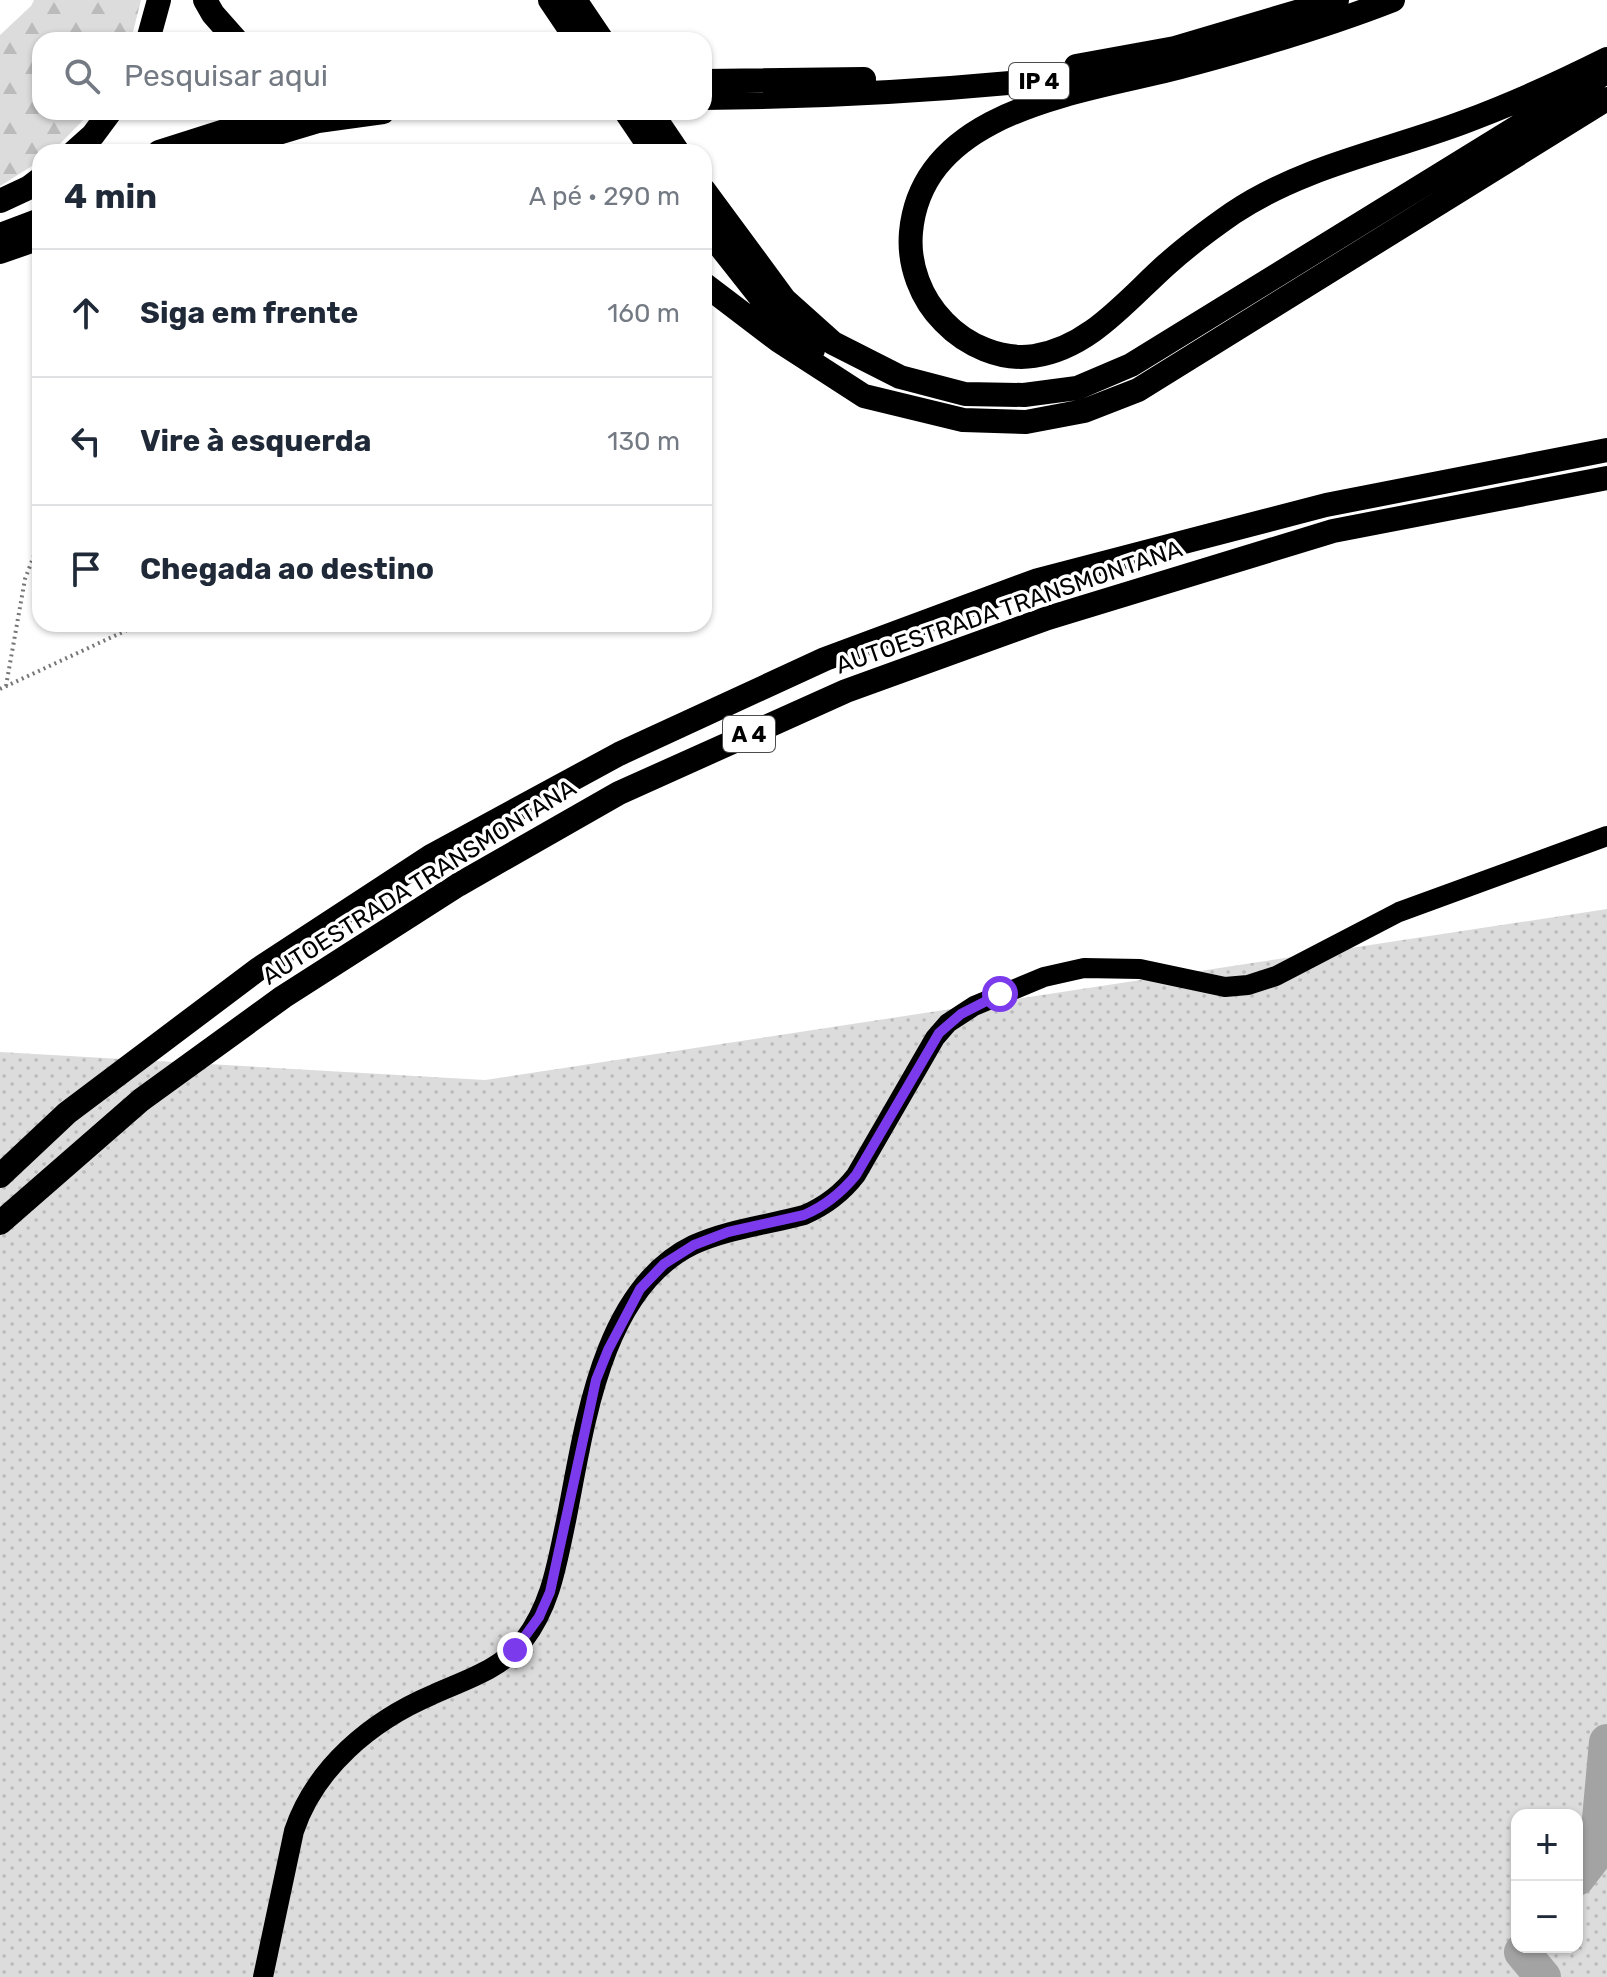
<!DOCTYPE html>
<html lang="pt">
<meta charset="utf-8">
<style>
:root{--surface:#fff;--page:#f2f2f3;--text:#1f2937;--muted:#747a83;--line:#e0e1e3}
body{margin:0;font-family:Rubik,sans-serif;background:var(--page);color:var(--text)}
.controls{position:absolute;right:24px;bottom:24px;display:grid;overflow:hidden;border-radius:16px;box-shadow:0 2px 6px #0004}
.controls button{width:72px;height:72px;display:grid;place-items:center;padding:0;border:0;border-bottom:2px solid var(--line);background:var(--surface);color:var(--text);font:40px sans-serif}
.stop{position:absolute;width:24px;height:24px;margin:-18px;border:6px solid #7c3aed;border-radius:50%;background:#fff}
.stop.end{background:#7c3aed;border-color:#fff;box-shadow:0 2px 8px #0008}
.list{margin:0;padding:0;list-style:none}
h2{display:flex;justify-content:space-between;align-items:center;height:104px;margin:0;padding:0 32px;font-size:34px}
h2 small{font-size:26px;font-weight:400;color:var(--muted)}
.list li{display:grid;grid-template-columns:52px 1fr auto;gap:24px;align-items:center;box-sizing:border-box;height:128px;padding:0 32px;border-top:2px solid var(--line)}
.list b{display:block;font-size:30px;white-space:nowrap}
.list em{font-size:26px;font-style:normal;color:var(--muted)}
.icon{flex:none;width:44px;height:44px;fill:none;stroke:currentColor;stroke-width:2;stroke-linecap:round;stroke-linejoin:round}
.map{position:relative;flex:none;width:1607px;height:1977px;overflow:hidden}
.search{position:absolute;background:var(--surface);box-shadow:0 2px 6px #0004;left:32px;top:32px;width:680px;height:88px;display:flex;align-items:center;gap:20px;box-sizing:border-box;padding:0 28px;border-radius:24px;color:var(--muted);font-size:30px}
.panel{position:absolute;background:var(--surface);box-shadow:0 2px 6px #0004;left:32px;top:144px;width:680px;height:488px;border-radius:24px}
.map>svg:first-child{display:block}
</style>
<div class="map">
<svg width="1607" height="1977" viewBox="0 0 1607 1977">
<defs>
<pattern id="forest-firs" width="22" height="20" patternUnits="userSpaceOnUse" patternTransform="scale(2)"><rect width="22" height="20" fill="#dcdcdc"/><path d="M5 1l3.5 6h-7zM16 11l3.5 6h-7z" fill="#bbb"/></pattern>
<pattern id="park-dots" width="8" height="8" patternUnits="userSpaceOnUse" patternTransform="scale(2)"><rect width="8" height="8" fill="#dcdcdc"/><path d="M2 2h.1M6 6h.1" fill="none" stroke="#bbb" stroke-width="1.8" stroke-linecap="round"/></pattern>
</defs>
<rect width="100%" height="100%" fill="#fff"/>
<!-- forest -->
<path fill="url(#forest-firs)" d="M34 0H141L131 40H40V112H91L55 149 52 152H40V161L0 186V35L31 6Z"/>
<!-- park -->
<path fill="url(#park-dots)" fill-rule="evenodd" d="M1607 909V1977H0V1052L485 1080ZM1517 1815H1577V1947H1517Z"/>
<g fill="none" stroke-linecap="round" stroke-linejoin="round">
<!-- river -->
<path stroke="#a3a3a3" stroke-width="36" d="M1577 1878 1597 1852 1607 1742
M1526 1947 1522 1952 1543 1977"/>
<!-- path -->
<path stroke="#777" stroke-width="4" stroke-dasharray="2 4" stroke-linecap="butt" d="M6 686 25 579 40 540
M0 689 140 624"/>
<!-- primary -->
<path stroke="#000" stroke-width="20" d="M263 1977 294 1831C315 1768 371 1721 432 1695 467 1679 499 1671 524 1640 551 1605 557 1563 566 1521 584 1431 600 1290 693 1245 728 1229 767 1225 804 1215 825 1206 843 1192 856 1175L935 1038 948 1023 974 1006 1044 977 1084 968 1140 969 1225 987 1248 985 1276 976 1399 912 1607 836"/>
<!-- highway -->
<path stroke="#000" stroke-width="24" d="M205 0 213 14 236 40
M550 0 577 40
M575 0 602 40
M1393 0C1329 25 1262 45 1196 63 1100 91 923 102 911 232 908 265 921 299 944 322 966 345 1001 361 1034 356 1089 348 1126 301 1166 265 1186 247 1210 229 1233 213 1303 166 1387 151 1464 122 1513 104 1561 82 1607 59
M148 40 159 0
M1076 66 1175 48 1337 0
M704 81 864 79
M704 98C836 97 966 89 1097 74
M626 112 653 152
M651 112 678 152
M74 152 93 135 110 112
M159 152 285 112
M215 152 318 121 383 112
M704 190 785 300 833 343 900 377 965 394 1024 395 1077 388 1131 365 1603 74
M0 201 28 188 40 179
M704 226 772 312 813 350
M0 235 40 220
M0 252 40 238
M704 284 779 341 864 396 963 420 1026 422 1084 411 1138 390 1607 99
M0 1176 67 1113 257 970 431 856 619 754 825 659 1038 580 1326 505 1607 450
M0 1223 141 1100 283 997 458 885 619 793 846 691 1048 618 1333 531 1607 478"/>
</g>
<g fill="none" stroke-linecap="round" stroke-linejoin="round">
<!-- route -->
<path stroke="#7c3aed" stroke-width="10" d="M515 1650 539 1617 550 1592 596 1380 608 1350 640 1289 664 1264 694 1245 728 1232 804 1215C825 1206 842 1192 856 1175L939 1033 961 1014 1000 994"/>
</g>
<g text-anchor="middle" stroke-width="7" stroke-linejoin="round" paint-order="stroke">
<!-- shield labels -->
<g fill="#fff" stroke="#4c4c4c" stroke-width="2">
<rect x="1009" y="63" width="60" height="36" rx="6"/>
<rect x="723" y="716" width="52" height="36" rx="6"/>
</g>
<g font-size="22" font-weight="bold" fill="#000">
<text x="1039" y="89">IP 4</text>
<text x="749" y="742">A 4</text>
</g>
<!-- street labels -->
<g font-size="24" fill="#000" stroke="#fff">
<text transform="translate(1009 607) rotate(-19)" y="8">AUTOESTRADA TRANSMONTANA</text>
<text transform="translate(419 882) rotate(-32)" y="8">AUTOESTRADA TRANSMONTANA</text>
</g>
</g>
</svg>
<div class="controls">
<button>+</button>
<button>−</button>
</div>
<div class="stop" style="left:1000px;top:994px"></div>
<div class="stop end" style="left:515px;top:1650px"></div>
<div class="search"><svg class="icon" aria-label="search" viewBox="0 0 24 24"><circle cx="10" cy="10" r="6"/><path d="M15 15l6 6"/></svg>Pesquisar aqui</div>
<section class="panel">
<h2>4 min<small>A pé · 290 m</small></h2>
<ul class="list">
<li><svg class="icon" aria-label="ahead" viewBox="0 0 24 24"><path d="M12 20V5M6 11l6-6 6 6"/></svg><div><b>Siga em frente</b></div><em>160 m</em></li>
<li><svg class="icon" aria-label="left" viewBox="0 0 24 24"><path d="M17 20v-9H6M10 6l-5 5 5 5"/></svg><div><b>Vire à esquerda</b></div><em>130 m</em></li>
<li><svg class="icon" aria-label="arrive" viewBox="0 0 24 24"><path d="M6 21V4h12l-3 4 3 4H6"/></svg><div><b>Chegada ao destino</b></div></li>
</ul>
</section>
</div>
